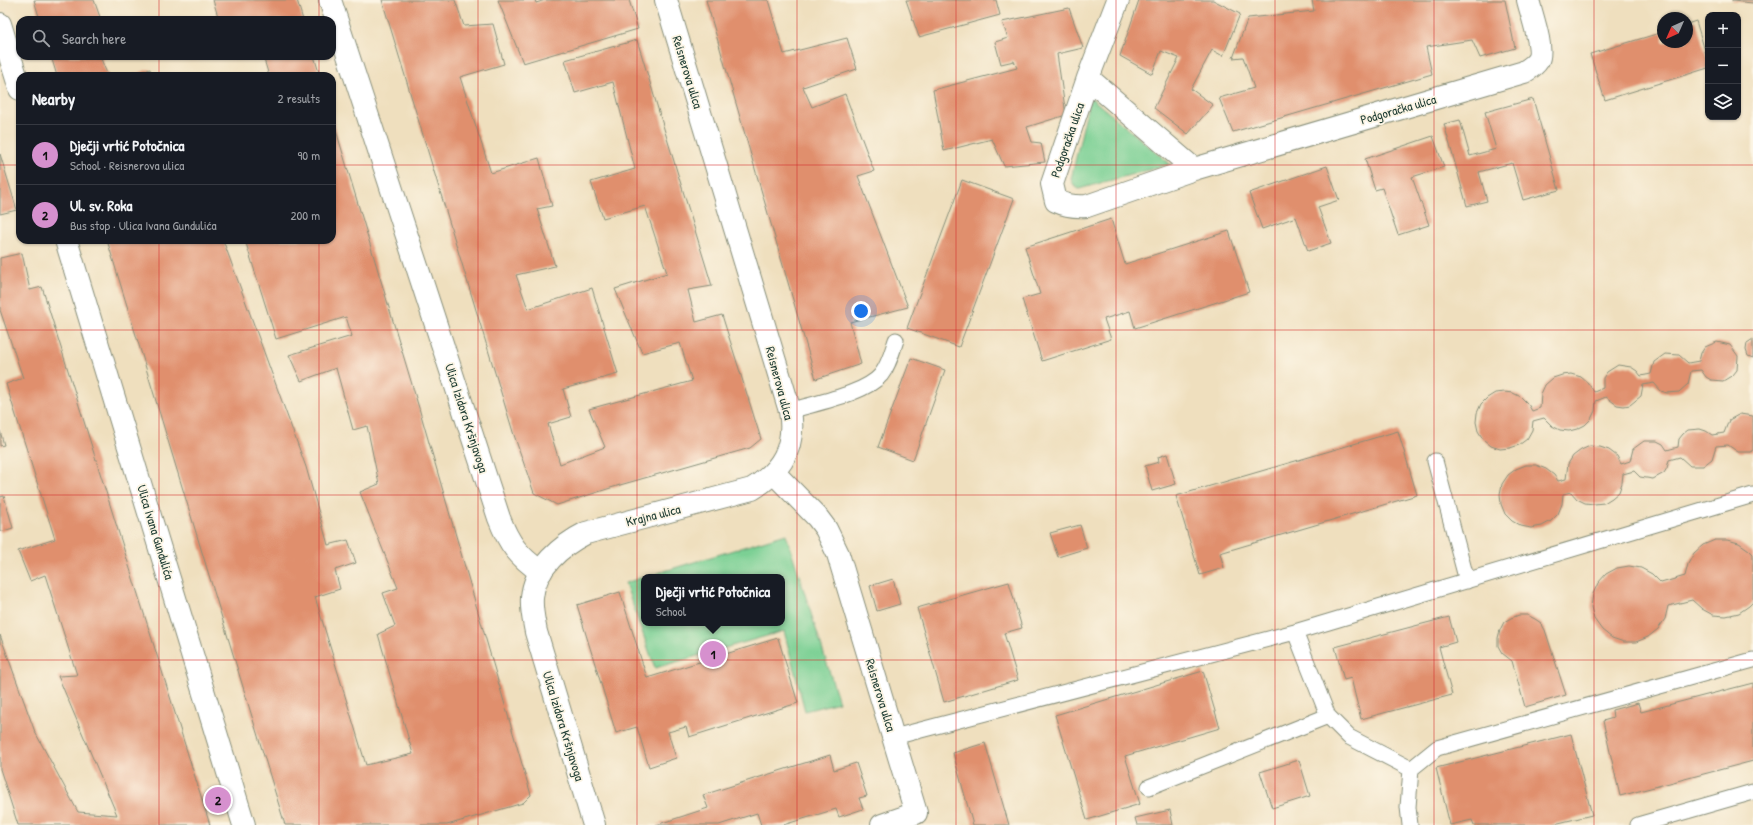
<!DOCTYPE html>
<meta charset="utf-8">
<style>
:root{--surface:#171b24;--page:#20242c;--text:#f1f3f6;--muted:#9ea1a6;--line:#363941;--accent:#d690ce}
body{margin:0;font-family:"Patrick Hand",sans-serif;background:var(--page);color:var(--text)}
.controls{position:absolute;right:12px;top:12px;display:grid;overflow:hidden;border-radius:8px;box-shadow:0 1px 3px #0004}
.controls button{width:36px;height:36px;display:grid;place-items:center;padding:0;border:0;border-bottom:1px solid var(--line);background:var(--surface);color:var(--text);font:20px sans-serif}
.compass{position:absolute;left:1657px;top:12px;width:36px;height:36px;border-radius:50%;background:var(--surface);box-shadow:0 1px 3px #0004;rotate:225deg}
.you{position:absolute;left:861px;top:311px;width:14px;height:14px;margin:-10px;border:3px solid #fff;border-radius:50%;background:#1a73e8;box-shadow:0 0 0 6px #1a73e833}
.badge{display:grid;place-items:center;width:26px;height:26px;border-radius:50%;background:var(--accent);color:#111;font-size:13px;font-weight:700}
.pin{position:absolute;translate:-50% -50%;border:2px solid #fff;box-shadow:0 1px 4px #0006}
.popup{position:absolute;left:641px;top:574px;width:144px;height:52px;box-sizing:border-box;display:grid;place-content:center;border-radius:8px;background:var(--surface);filter:drop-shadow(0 1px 3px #0005);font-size:13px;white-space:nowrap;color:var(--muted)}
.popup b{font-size:15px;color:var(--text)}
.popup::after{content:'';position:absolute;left:50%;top:100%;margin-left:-8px;border:8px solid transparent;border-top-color:var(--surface)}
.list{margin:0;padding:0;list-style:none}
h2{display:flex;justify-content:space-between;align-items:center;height:52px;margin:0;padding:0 16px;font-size:17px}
h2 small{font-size:13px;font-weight:400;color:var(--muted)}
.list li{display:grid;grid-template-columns:26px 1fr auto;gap:12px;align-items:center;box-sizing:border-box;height:60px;padding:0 16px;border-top:1px solid var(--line)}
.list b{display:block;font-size:15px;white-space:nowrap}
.list p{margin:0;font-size:13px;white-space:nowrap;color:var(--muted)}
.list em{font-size:13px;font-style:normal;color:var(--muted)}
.icon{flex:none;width:22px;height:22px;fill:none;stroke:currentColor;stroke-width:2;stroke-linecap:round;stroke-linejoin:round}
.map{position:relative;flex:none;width:1753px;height:825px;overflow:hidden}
.search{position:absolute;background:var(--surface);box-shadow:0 1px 3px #0004;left:16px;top:16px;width:320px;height:44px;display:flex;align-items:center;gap:10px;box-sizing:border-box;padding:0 14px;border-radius:12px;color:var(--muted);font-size:15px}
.panel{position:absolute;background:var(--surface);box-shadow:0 1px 3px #0004;left:16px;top:72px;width:320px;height:172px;border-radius:12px}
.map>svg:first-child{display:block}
</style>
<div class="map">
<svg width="1753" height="825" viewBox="0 0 1753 825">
<rect width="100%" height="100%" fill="#fcf5e5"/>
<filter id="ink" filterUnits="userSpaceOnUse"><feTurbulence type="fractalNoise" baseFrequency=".025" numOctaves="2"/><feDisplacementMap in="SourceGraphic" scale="8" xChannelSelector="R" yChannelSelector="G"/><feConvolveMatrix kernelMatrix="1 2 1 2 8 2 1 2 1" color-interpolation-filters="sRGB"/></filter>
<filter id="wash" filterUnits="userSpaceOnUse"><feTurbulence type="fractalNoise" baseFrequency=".012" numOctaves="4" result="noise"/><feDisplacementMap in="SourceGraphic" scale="16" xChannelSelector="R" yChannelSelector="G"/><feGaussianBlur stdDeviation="0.9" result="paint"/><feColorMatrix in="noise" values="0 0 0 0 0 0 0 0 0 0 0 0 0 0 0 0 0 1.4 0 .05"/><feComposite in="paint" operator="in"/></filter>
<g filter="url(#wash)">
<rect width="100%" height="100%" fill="#efdfbe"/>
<!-- green -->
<path fill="#7bd094" stroke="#4d8664" d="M1090 97 1170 164 1079 189 1074 186 1071 179Z
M786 534 839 702 805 711 784 631 655 668 625 583 644 577V623H782V577H645Z"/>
<g id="blocks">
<!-- building -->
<path fill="#e08f6d" d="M34 0H94L101 20H40Z
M213 0H297L303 20H219Z
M382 0H455L464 26 493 24 504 64 460 77 491 173 539 158 552 206 537 209 555 266 516 275 528 309 592 288 618 374 563 389 571 417 548 424 560 464 605 447 589 409 692 381 680 343 642 353 615 289 667 273 645 206 603 218 591 182 635 169 613 82 575 93 565 60 637 40 712 286 688 290 696 322 722 315 761 439 750 448 620 485 557 505 534 493 513 432Z
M498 0H535L536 3 545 0H629L638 29 523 63Z
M706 0H768L784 54 847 38 857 69 803 87 812 107 845 94 874 171 858 176 908 307 850 322 861 364 816 379Z
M906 0H996L1000 15 919 37Z
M1139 0H1213L1240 14 1223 56 1212 50 1191 89 1213 105 1188 134 1154 108 1179 58 1161 51 1152 74 1120 56Z
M1312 0H1505L1515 48 1480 58 1472 40 1426 47 1432 74 1233 132 1219 98 1254 88 1243 57 1233 58 1248 18 1314 11Z
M1732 0H1753V3L1732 1Z
M1069 8 1083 48 1057 54 1066 115 1027 127 1032 142 1041 143 1045 162 1004 166 992 139 944 151 933 90 1017 68 1014 61 1001 64 995 42 1008 38 1002 22Z
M1696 21 1708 61V68L1605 100 1590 54 1663 32V42H1687V24Z
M51 56H108L101 59 108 76H57Z
M263 56H314L320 76H269Z
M150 69 152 76H129Z
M1533 99 1559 190 1523 200 1512 163 1479 172 1487 201 1467 206 1444 124 1460 120 1470 156 1496 149 1485 112Z
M332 117 419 408 531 795 523 803 447 825H285L107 240H223L306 467 328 545 348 540 356 563 335 570 340 589 315 597 366 765 413 754 378 634 395 626 383 593 398 588 360 492 379 484 367 426 353 430 336 368 301 381 289 355 352 336 346 317 276 339 245 240H332Z
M1433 136 1444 167 1412 177 1429 225 1398 235 1382 188 1375 190 1365 159Z
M0 154 17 210 0 214Z
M1327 166 1339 200 1318 207 1331 243 1308 251 1296 217 1262 229 1249 193Z
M962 180 1014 199 959 347 907 328Z
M1111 219 1125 264 1229 231 1249 292 1135 328 1130 311 1104 319 1111 339 1042 361 1022 299 1040 294 1025 247Z
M22 253 30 290 42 287 210 825H18L0 769V635L35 732 78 812 117 815 58 676 77 675 45 575 30 581 18 551 55 539 6 384 23 378 0 310V258Z
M1753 339V358L1748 356 1746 350 1747 343Z
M1717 342 1730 345 1738 356 1737 370 1733 375 1723 381 1711 380 1706 377 1701 370 1691 371 1688 384 1679 392 1667 393 1661 391 1654 383 1643 385 1641 396 1630 405 1624 406 1617 405 1606 397 1596 401 1595 411 1591 419 1585 425 1577 429 1569 431 1560 430 1552 426 1544 418 1533 421 1532 430 1527 439 1519 445 1510 448 1500 449 1491 446 1483 439 1478 431 1476 422 1477 413 1481 404 1487 398 1495 393 1504 392 1513 393 1521 397 1528 404 1532 411 1540 408 1541 394 1545 385 1553 378 1562 375 1571 374 1581 377 1588 383 1594 392 1603 388V378L1607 372 1618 365 1631 367 1637 371 1641 376 1651 374 1654 362 1665 354 1679 355 1688 363 1699 361 1701 353 1705 347Z
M911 358 945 370 913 460 878 447Z
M1740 414 1753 416V451L1751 452H1738L1728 445 1716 446 1712 459 1703 466H1690L1680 457 1669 460 1667 468 1664 473 1653 479 1640 477 1634 471 1623 474 1622 483 1619 492 1612 498 1604 503 1594 504 1585 503 1577 499 1571 492 1563 494 1562 504 1558 514 1551 521 1542 526 1531 528 1521 526 1512 521 1505 514 1501 504 1500 494 1502 484 1508 475 1516 469 1526 465H1536L1546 469 1554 475 1558 481 1566 479 1568 464 1573 456 1581 450 1590 446 1600 447 1609 450 1617 456 1621 464 1630 461 1633 449 1644 441H1657L1663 444 1667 450 1678 447 1679 439 1683 434 1688 430 1700 429 1706 431 1712 435 1724 433 1729 420Z
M0 431 4 445 0 446Z
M1398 431 1417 495 1220 553 1224 568 1200 575 1176 496Z
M1167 454 1176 484 1152 491 1145 466 1159 462 1158 457Z
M4 496 13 528 0 532V497Z
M1080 525 1087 548 1058 557 1050 533Z
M1715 540H1727L1739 543 1749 550 1753 554V602L1749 606 1739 613 1726 616 1713 615 1702 609 1692 600 1668 606 1665 619 1658 629 1648 637 1636 642H1624L1612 638 1602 630 1594 619 1591 607 1593 594 1598 583 1606 574 1617 568 1629 566 1641 568 1652 574 1661 583 1685 576 1688 564 1694 553 1703 545Z
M893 579 900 604 877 611 870 586Z
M1009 582 1022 628 1004 633 1018 680 944 702 917 608Z
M620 592 647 678 778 638 798 703 689 737 686 727 668 732 676 758 649 767 637 727 616 733 577 605Z
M1519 615H1527L1535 619 1541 623 1545 630 1566 695 1525 707 1512 661 1502 653 1498 646V638L1500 630 1504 622 1511 618Z
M1449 617 1456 642 1439 647 1452 695 1361 719 1351 678 1344 680 1335 647Z
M1203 671 1220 728 1125 756 1140 804 1087 820 1055 715Z
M1753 683V761L1620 796 1603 721 1613 718 1612 710 1638 703 1641 712Z
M1571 734 1592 815 1550 825H1474L1472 820 1450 825 1436 768Z
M985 743 1009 825H973L953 753Z
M830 755 834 770 856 763 867 796 859 798 863 809 839 817 836 809 783 825H761L757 813 719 825H656L708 808 703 795Z
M1299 760 1310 796 1272 808 1260 772Z
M1170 810 1173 825H1137L1135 818Z"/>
</g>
</g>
<g filter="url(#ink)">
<use href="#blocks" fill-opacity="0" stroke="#878e79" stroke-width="1"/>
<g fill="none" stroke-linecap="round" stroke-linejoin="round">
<defs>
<path id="lane" d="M790 411C815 403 865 394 881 375 889 365 892 352 896 340
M1435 461 1467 581
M1295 632 1328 716 1349 737 1411 769
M894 737 1295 632 1753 495
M1149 787 1328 716
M1410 825 1408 807 1411 769 1437 748 1753 660
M1638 825 1753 792"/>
<path id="street" d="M330 0 499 518C509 544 518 556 541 572
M1118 0 1088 78 1052 184 1056 201C1067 206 1075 207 1087 206L1194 169 1524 72C1529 69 1535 65 1538 60 1544 49 1531 13 1528 0
M1088 78 1194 169
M774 473 817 517 826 529 838 554 916 813 882 825"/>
<path id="secondary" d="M0 24 20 89
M66 240 244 825
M594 825 536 632C534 621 531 610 532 598 534 568 562 545 586 533L752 489C782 471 796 447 790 411L666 0"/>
</defs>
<!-- lane casing -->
<use href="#lane" stroke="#878e79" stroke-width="17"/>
<!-- street casing -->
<use href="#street" stroke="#878e79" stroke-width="24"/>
<!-- secondary casing -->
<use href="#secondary" stroke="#878e79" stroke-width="24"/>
<!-- lane -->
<use href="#lane" stroke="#fff" stroke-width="15"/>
<!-- street -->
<use href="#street" stroke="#fff" stroke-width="22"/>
<!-- secondary -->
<use href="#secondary" stroke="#fff" stroke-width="22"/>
</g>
</g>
<!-- grid -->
<path fill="none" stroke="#d62828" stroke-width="1" stroke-opacity="0.55" d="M159 0V20M319 0V20M478 0V825M637 0V825M797 0V825M956 0V825M1116 0V825M1275 0V825M1434 0V825M1594 0V825M159 56V76M319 56V76M0 165H20M332 165H1753M159 240V825M319 240V825M0 330H1753M0 495H1753M0 660H1753"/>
<g text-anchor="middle" stroke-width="3.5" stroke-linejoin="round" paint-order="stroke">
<!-- street labels -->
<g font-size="13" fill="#1f3d34" stroke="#fcf5e5">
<text transform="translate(688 72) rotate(73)" y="5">Reisnerova ulica</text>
<text transform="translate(1398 109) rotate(-16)" y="5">Podgoračka ulica</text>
<text transform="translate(1067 140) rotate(-71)" y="5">Podgoračka ulica</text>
<text transform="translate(780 383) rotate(75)" y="5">Reisnerova ulica</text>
<text transform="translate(467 418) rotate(72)" y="5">Ulica Izidora Kršnjavoga</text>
<text transform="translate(653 515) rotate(-14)" y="5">Krajna ulica</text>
<text transform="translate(156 532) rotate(73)" y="5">Ulica Ivana Gundulića</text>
<text transform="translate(881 695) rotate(73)" y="5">Reisnerova ulica</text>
<text transform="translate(564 726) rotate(73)" y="5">Ulica Izidora Kršnjavoga</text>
</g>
</g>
</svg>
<div class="controls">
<button>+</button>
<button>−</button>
<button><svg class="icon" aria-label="layers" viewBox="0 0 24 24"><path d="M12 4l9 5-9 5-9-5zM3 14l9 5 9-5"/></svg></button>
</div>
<svg class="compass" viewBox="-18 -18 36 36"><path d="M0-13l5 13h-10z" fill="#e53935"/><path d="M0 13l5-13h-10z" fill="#9ea1a6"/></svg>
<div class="you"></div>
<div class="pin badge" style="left:713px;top:654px">1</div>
<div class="popup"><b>Dječji vrtić Potočnica</b>School</div>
<div class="pin badge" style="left:218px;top:800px">2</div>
<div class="search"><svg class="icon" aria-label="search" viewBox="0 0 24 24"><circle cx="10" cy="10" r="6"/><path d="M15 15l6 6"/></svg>Search here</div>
<section class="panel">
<h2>Nearby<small>2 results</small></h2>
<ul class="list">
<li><span class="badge">1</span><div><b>Dječji vrtić Potočnica</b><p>School · Reisnerova ulica</p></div><em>90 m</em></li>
<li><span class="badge">2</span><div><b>Ul. sv. Roka</b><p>Bus stop · Ulica Ivana Gundulića</p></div><em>200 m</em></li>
</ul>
</section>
</div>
